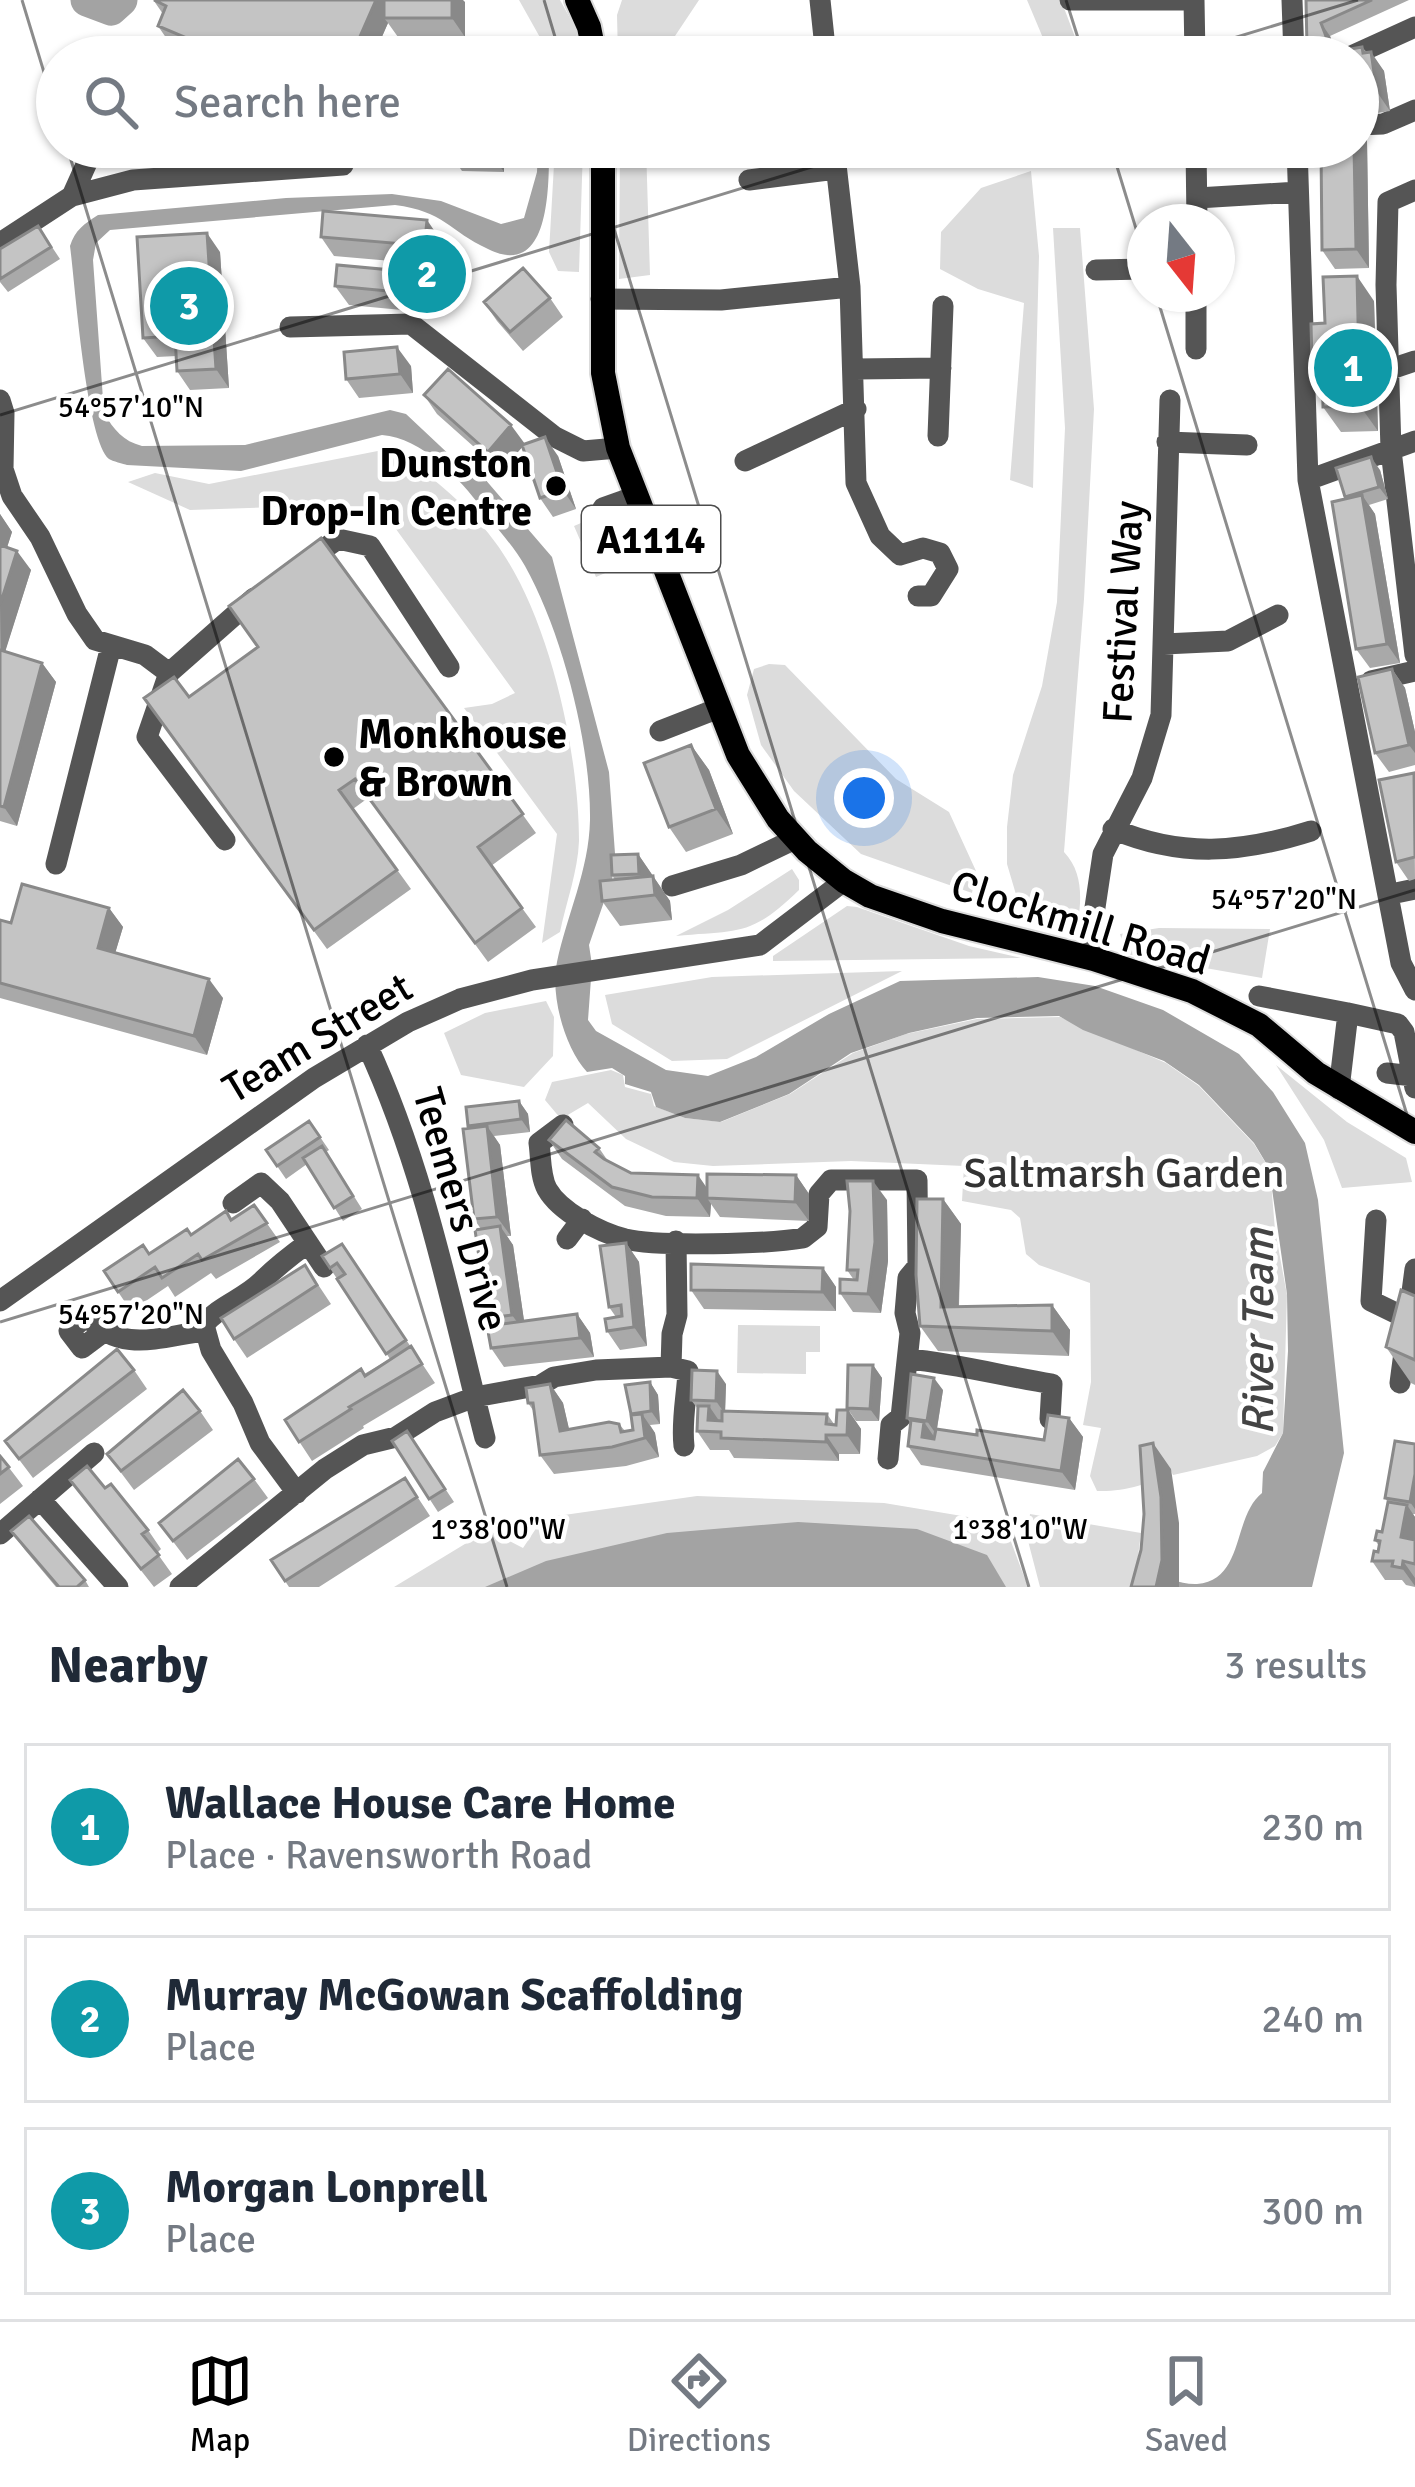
<!DOCTYPE html>
<meta charset="utf-8">
<style>
:root{--surface:#fff;--page:#f6f6f7;--text:#1f2937;--muted:#747a83;--line:#e0e1e3;--accent:#000}
body{margin:0;font-family:Signika,sans-serif;background:var(--page);color:var(--text)}
.compass{position:absolute;left:1127px;top:204px;width:108px;height:108px;border-radius:50%;background:var(--surface);box-shadow:0 3px 9px #0004;rotate:163deg}
.you{position:absolute;left:864px;top:798px;width:42px;height:42px;margin:-30px;border:9px solid #fff;border-radius:50%;background:#1a73e8;box-shadow:0 0 0 18px #1a73e833}
.badge{display:grid;place-items:center;width:78px;height:78px;border-radius:50%;background:var(--accent);color:#fff;font-size:39px;font-weight:700}
.pin{position:absolute;translate:-50% -50%;border:6px solid #fff;box-shadow:0 3px 12px #0006}
.list{margin:0;padding:0;list-style:none}
h2{display:flex;justify-content:space-between;align-items:center;height:156px;margin:0;padding:0 48px;font-size:51px}
h2 small{font-size:39px;font-weight:400;color:var(--muted)}
.list li{display:grid;grid-template-columns:78px 1fr auto;gap:36px;align-items:center;box-sizing:border-box;height:168px;margin:0 24px 24px;padding:0 24px;border:3px solid var(--line);border-radius:0px}
.list b{display:block;font-size:45px;white-space:nowrap}
.list p{margin:0;font-size:39px;white-space:nowrap;color:var(--muted)}
.list em{font-size:39px;font-style:normal;color:var(--muted)}
.icon{flex:none;width:66px;height:66px;fill:none;stroke:currentColor;stroke-width:2;stroke-linecap:round;stroke-linejoin:round}
.map{position:relative;flex:none;width:1415px;height:1587px;overflow:hidden}
.search{position:absolute;background:var(--surface);box-shadow:0 3px 9px #0004;left:36px;right:36px;top:36px;height:132px;display:flex;align-items:center;gap:30px;box-sizing:border-box;padding:0 42px;border-radius:66px;color:var(--muted);font-size:45px}
.sheet{height:732px;background:var(--surface)}
nav{display:flex;justify-content:space-around;align-items:center;box-sizing:border-box;height:168px;border-top:3px solid var(--line);background:var(--surface);font-size:33px;color:var(--muted)}
nav a{display:grid;justify-items:center;gap:6px}
nav .on{color:var(--accent)}
.map>svg:first-child{display:block}
</style>
<div class="map">
<svg width="1415" height="1587" viewBox="0 0 1415 1587">
<rect width="100%" height="100%" fill="#fff"/>
<!-- green -->
<path fill="#dcdcdc" d="M519 0H560L576 29 578 57H545L542 41Z
M622 0H699L661 57H618L617 15Z
M1027 0H1061L1075 37V57H1051Z
M555 147H583L579 272 558 271 549 252Z
M620 147H646L650 275 619 279Z
M1031 171 1039 256 1033 488 1010 480 1024 303 978 289 940 269 941 232 981 188Z
M1053 228H1080L1094 409 1084 599 1064 852C1082 871 1082 896 1078 921L1049 931 1023 918 1007 864V827L1013 775 1042 686 1057 602 1065 428Z
M393 448C429 475 468 505 495 542 549 614 579 752 579 841 578 871 566 903 560 932L542 943 557 834 464 708 492 704 515 693 393 525 307 506 190 510 128 482 155 473 209 484Z
M602 514 624 565 596 577 574 526Z
M769 664 785 665 896 779 949 812 976 871 972 893 861 854 794 791 761 745 747 695 754 669Z
M792 869 799 880V890C751 937 739 930 676 936L728 910Z
M847 906 857 907 969 946 1021 958 773 961V956Z
M1159 928 1270 929 1262 978 1126 954 1120 934Z
M902 971 727 1059 672 1061 612 1024 605 995 712 977Z
M546 1001 554 1017 553 1056 524 1087 461 1075 444 1033 485 1013Z
M1060 1017 1166 1063 1199 1086 1254 1144 1270 1170 1275 1230 1287 1295 1283 1433 1275 1446 1257 1456 1173 1475 1170 1469C1152 1485 1122 1492 1097 1491L1090 1476 1101 1428 1083 1425 1091 1382 1090 1283 1039 1265 1026 1254 1020 1218 1011 1210 962 1201 964 1166 851 1161 713 1166 674 1162 626 1139 588 1103 561 1119 545 1100 552 1082 611 1070 623 1075 625 1087 651 1094 654 1106 685 1118 721 1122 790 1094 853 1053 906 1034 977 1019Z
M1276 1065 1347 1122 1406 1158 1412 1182 1342 1188 1324 1140Z
M738 1325 820 1326V1352H806V1374L737 1373Z
M697 1496 884 1503 1004 1523 1028 1587H394L488 1530 523 1548 543 1518Z
M1030 1514 1141 1533 1134 1587H1040L1027 1537Z"/>
<!-- water -->
<path fill="#a3a3a3" d="M538 147H549C549 187 550 280 488 249 449 231 444 211 395 205L110 230 96 243 93 260 104 413C114 430 123 441 142 446L245 445 390 410 406 414 472 476 478 471 552 557 609 772 616 867 589 945 592 965 588 1020 596 1031 666 1070 708 1076 756 1057 829 1014 900 981 1038 977 1095 986 1163 1010 1239 1054 1273 1092 1305 1143 1318 1200 1344 1453 1312 1587H1141L1148 1573C1162 1576 1182 1585 1197 1584 1245 1580 1232 1517 1262 1493L1263 1472 1283 1433 1288 1351 1287 1294 1269 1168 1254 1143 1199 1085 1164 1061 1083 1030 1059 1016 977 1018 909 1033 851 1053 789 1094 720 1122 685 1118 656 1107 651 1092 625 1084V1076L612 1068 587 1072C565 1048 550 996 557 962 567 915 589 870 590 820 591 744 562 632 525 566 515 548 499 531 487 515 463 482 424 438 382 435L241 471 127 465C124 464 112 461 109 459 86 440 75 283 70 246 75 230 84 224 98 215L286 198 392 194 441 201 501 224 524 218 537 172Z
M798 1522 917 1529 987 1555 1006 1587H485L546 1561 667 1533Z"/>
<g fill="none" stroke-linecap="round" stroke-linejoin="round">
<!-- river -->
<path stroke="#a3a3a3" stroke-width="33" d="M87 0 111 9 121 0"/>
<defs>
<path id="major" d="M577 0 589 27 595 57
M603 147V373L618 448 738 755 778 819 807 851 844 881 870 896 942 921 1094 959 1192 991 1259 1025 1316 1073 1415 1132"/>
</defs>
<!-- major casing -->
<use href="#major" stroke="#dbdbdb" stroke-width="28"/>
<!-- minor -->
<path stroke="#555" stroke-width="21" d="M820 0 826 57
M1070 0H1194L1195 57
M1292 0 1294 57
M1349 57 1415 27
M1358 125 1383 124 1415 110
M1196 147 1197 222
M1297 147 1308 480 1401 963 1415 990
M749 180 836 169
M1415 190 1388 202 1386 285 1391 450 1415 655
M72 196 133 180 343 165
M1197 198 1298 192
M0 243 72 196 94 147
M1096 270 1145 269
M850 287 856 483 880 536 900 555 923 548 940 553 948 569 931 596H918
M601 299 721 300 850 287 834 147
M290 327 411 324 555 437 583 451 618 448
M1196 349V294
M855 369 941 368
M1388 370 1415 361
M0 400 4 413 3 469 12 496 40 537 77 614 95 640 145 655 169 673 147 737 225 840
M938 436 943 306
M1167 442 1247 445
M745 461 856 409
M1308 480 1415 441
M603 508 634 497
M304 563 338 539 370 546 449 667
M1164 644 1228 641 1278 615
M169 673 254 598
M1371 681 1415 671
M660 731 719 708
M1113 829C1181 858 1242 853 1311 831
M56 864 111 646
M672 886 741 865 795 839
M1391 894 1415 889
M1094 959V914L1103 854 1142 778 1161 715 1170 400
M1259 996 1348 1013
M367 1045C425 1170 451 1305 485 1438
M1387 1073 1413 1076
M1339 1089 1348 1013 1398 1024 1404 1032 1415 1088
M563 1125 539 1143C541 1157 540 1176 547 1189 560 1212 599 1232 625 1239 658 1247 768 1244 803 1238L817 1227 819 1194 831 1180H917L918 1266 908 1278 905 1313 910 1333 901 1417 891 1425 888 1459
M233 1203 261 1183 280 1201 324 1267
M1376 1220 1371 1301 1408 1319
M567 1239 582 1219
M0 1301 314 1078 408 1022 460 999 532 980 760 945 844 881
M102 1333 82 1348 69 1331 87 1316C120 1354 159 1337 204 1331
M909 1359C958 1364 1003 1376 1052 1384L1050 1419
M671 1367 672 1334 677 1315 676 1241
M1400 1383 1415 1269
M297 1493 260 1443 243 1403 211 1350 204 1325C218 1306 244 1299 261 1282 276 1267 290 1256 308 1243
M40 1499 118 1587
M0 1534 94 1453
M180 1587 325 1469 363 1445 396 1437 435 1412 475 1397 541 1385 554 1377 596 1370 671 1367 688 1371C687 1396 681 1421 684 1446"/>
<!-- major -->
<use href="#major" stroke="#000" stroke-width="24"/>
</g>
<!-- wall -->
<path fill="#a9a9a9" d="M1306 0H1409L1330 36 1336 52 1325 57H1314L1307 48Z
M154 1 465 2V37H398L388 23 373 57H196L197 56 171 45 158 26 163 14Z
M1362 47 1384 71 1390 111 1358 116V57Z
M1358 127 1367 141 1369 268 1335 269 1322 250 1358 147Z
M362 147H504V172L462 171 451 155V166L375 165Z
M38 226 60 259 8 292 0 282V249Z
M321 237 440 239 434 313 349 305 335 286 403 271V262L334 256Z
M220 252 229 388 190 390 177 371 176 356 157 357 143 338Z
M550 298 563 317 523 351 497 321 484 302Z
M1374 301 1378 431 1341 432 1323 407V378L1312 362Z
M411 366 413 393 359 398 346 379Z
M424 395 525 444 558 456 576 509 553 517 540 498 523 446 501 471 437 414Z
M1380 470 1388 499 1369 505 1375 514 1400 663 1370 668 1356 649 1345 497Z
M0 514 12 532 7 547 31 570 5 651 42 663 56 682 17 826 0 821Z
M321 538 536 833 491 866 536 927 488 962 368 798 353 809 411 889 327 949 144 698 189 697 258 647Z
M1392 669 1405 688 1415 732V765L1389 772 1375 753Z
M691 745 709 770 733 834 686 852 669 827Z
M1414 773 1415 879 1409 881 1396 862Z
M638 854 670 901 672 920 620 926 602 901 615 880 612 875Z
M109 908 123 927 115 953 223 998 207 1055 0 998V920L11 923Z
M519 1101 528 1114 530 1132 494 1136 500 1145 511 1236H507L513 1245 524 1321 577 1314 590 1333 594 1357 504 1367 491 1348 493 1325 488 1318 481 1229 474 1219 469 1128 468 1126Z
M309 1121 329 1150 326 1152 362 1209 343 1221 307 1164 286 1179 266 1150Z
M549 1140 599 1148 608 1161 631 1173 707 1189 796 1175 809 1194V1221L720 1217 711 1204 710 1217 666 1216 625 1206 562 1159Z
M943 1199 961 1224 959 1307 1052 1305 1070 1330 1069 1356 938 1351 920 1326Z
M887 1200 888 1261 881 1313 853 1312 840 1293 854 1280 847 1270Z
M254 1205 280 1242 216 1279 211 1273 175 1297 168 1286 131 1311 104 1271 231 1220Z
M626 1243 639 1262 647 1346 620 1350 607 1331 616 1317 609 1307Z
M342 1244 435 1383 363 1426 364 1428 312 1461 285 1420 390 1359 322 1256Z
M305 1265 331 1304 247 1358 234 1339Z
M823 1268 836 1287V1311L704 1309 691 1290Z
M1415 1296V1385L1411 1383 1386 1347Z
M873 1365 882 1378 879 1421H856L847 1408Z
M134 1370 147 1389 33 1478 5 1441Z
M650 1382 658 1395 660 1424 650 1425 655 1433 659 1457 626 1466 554 1474 540 1455 535 1413 528 1403 550 1384 563 1403 569 1430 619 1424 625 1431 633 1430 631 1415Z
M726 1384 725 1411 827 1414 834 1424 836 1425 848 1410 861 1429 860 1454H839V1461L734 1458 729 1450H710L697 1431 698 1409 691 1400Z
M943 1390 937 1429 977 1435 1044 1440 1069 1418 1083 1437 1075 1490 921 1465 908 1446 911 1424 907 1418Z
M200 1411 213 1430 134 1490 107 1454Z
M407 1431 454 1502 438 1512 392 1441Z
M1415 1444V1514H1413L1415 1517V1587L1406 1585 1402 1580H1385L1372 1561 1379 1546 1375 1540 1382 1532 1388 1502 1385 1498Z
M0 1456 23 1486 0 1504Z
M405 1478 430 1516 319 1587H289L271 1560Z
M254 1479 268 1498 187 1560 159 1523Z
M70 1480 105 1488 148 1530 161 1549 157 1553 172 1574 154 1587Z
M11 1531 85 1580 89 1587H56L25 1550Z"/>
<!-- shaded-wall -->
<path fill="#898989" d="M376 0H398L384 18 388 23 373 57H351Z
M452 0H463L465 2V37L452 18Z
M1321 23 1330 36 1336 52 1327 39Z
M1362 47 1372 62 1371 52 1384 71 1390 111 1377 92Z
M1358 127 1367 141 1369 268 1356 249 1354 147H1358Z
M437 147H451L449 152 451 155V166Z
M491 147H504V172L491 153Z
M427 220 440 239 434 313 420 294Z
M207 233 220 252 229 388 216 369Z
M1357 276 1374 301 1378 431 1360 406Z
M397 347 411 366 413 393 400 374Z
M511 425 525 444 501 471 488 452Z
M545 437 558 456 576 509 563 490Z
M1371 457 1380 470 1388 499 1379 487Z
M1362 495 1375 514 1400 663 1387 644Z
M0 514 12 532 3 560 0 556Z
M17 551 31 570 1 665 0 605Z
M42 663 56 682 17 826 4 807Z
M1392 669 1405 688 1415 732V753L1409 745Z
M691 745 709 770 733 834 716 809Z
M638 854 670 901 672 920 639 874Z
M109 908 123 927 111 967 98 948Z
M209 979 223 998 207 1055 194 1036Z
M519 1101 528 1114 530 1132 521 1119Z
M487 1126 500 1145 511 1236 497 1217Z
M698 1175 711 1194 707 1198 711 1204 710 1217 697 1198Z
M796 1175 809 1194V1221L795 1202Z
M873 1181 887 1200 888 1261 881 1313 868 1294Z
M943 1199 961 1224 958 1327 941 1307Z
M500 1226 513 1245 526 1334 512 1315Z
M626 1243 639 1262 647 1346 634 1327Z
M823 1268 836 1287V1311L822 1292Z
M1052 1305 1070 1330 1069 1356 1052 1331Z
M577 1314 590 1333 594 1357 580 1338Z
M873 1365 882 1378 879 1421 870 1409Z
M717 1371 726 1384 725 1414 716 1401Z
M934 1378 943 1390 936 1434 927 1421Z
M650 1382 658 1395 660 1424 651 1411Z
M550 1384 563 1403 574 1450 560 1431Z
M709 1406 722 1425 708 1420Z
M848 1410 861 1429 860 1454 847 1435Z
M642 1414 655 1433 659 1457 645 1438Z
M1069 1418 1083 1437 1075 1490 1061 1471Z
M924 1422 937 1441 922 1437Z
M826 1435 839 1454V1461L826 1442Z
M1153 1443 1171 1469 1179 1523V1587H1156Z
M1415 1474V1509L1410 1502Z
M1407 1505 1415 1517V1550L1401 1537Z
M1403 1561 1415 1578V1586L1402 1568Z"/>
<!-- building -->
<path fill="#c4c4c4" stroke="#898989" stroke-width="3" d="M154 0H376L351 57H196L201 44 158 26 166 6Z
M384 0H452V18H384Z
M1306 0H1372L1321 23 1327 39 1307 48Z
M1362 47 1363 53 1371 52 1377 92 1358 95V57H1340L1339 51Z
M450 48 492 49V57H450Z
M449 147H491V153L449 152Z
M1321 147H1354L1356 249 1322 250Z
M323 211 427 220 420 294 335 286 337 265 403 271 405 244 321 237Z
M38 226 51 247 0 279V249Z
M207 233 216 369 177 371 175 336 143 338 137 237Z
M523 268 550 298 510 332 484 302Z
M1357 276 1360 406 1323 407 1322 362H1312L1311 324 1325 323 1323 277Z
M397 347 400 374 346 379 344 352Z
M448 369 511 425 488 452 424 395Z
M545 437 563 490 540 498 522 445Z
M1371 457 1379 487 1345 497 1336 468Z
M1362 495 1387 644 1356 649 1332 502Z
M321 538 523 814 478 847 522 908 475 943 355 779 339 790 397 870 314 930 144 698 174 677 189 697 258 647 229 606Z
M0 545 17 551 0 605Z
M0 650 42 663 4 807 0 806Z
M1392 669 1409 745 1375 753 1358 677Z
M691 745 716 809 669 827 644 763Z
M1414 773 1415 857 1396 862 1379 780Z
M638 854 639 874 612 875 611 855Z
M653 876 655 895 602 901 600 881Z
M22 884 109 908 98 948 209 979 194 1036 0 983V920L11 923Z
M519 1101 521 1119 468 1126 466 1107Z
M566 1120 599 1148 595 1152 604 1159 631 1173 698 1175 697 1198 652 1197 612 1187 549 1140Z
M309 1121 320 1137 277 1166 266 1150Z
M487 1126 497 1217 474 1219 463 1129Z
M322 1146 353 1196 334 1208 303 1158Z
M707 1174 796 1175 795 1202 707 1198Z
M847 1181H873L875 1242 868 1294 840 1293V1279L857 1280 858 1270H847L850 1211Z
M917 1199H943L941 1307 1052 1305V1331L920 1326 916 1275Z
M254 1205 267 1223 202 1260 198 1254 162 1278 155 1267 118 1292 104 1271 143 1245 149 1254 187 1229 191 1235 226 1211 231 1220Z
M500 1226 512 1315 488 1318 475 1230Z
M626 1243 634 1327 607 1331 605 1319 622 1316 621 1305 609 1307 600 1246Z
M342 1244 406 1340 386 1354 337 1279 345 1274 337 1263 330 1268 322 1256Z
M691 1264 823 1268 822 1292 691 1290Z
M305 1265 317 1285 234 1339 221 1318Z
M1401 1290 1415 1296V1360L1386 1347Z
M577 1314 580 1338 491 1348 487 1326Z
M411 1346 422 1364 349 1407 351 1409 299 1442 285 1420 361 1369 365 1376Z
M117 1349 134 1370 19 1459 5 1441Z
M848 1365H873L870 1409 847 1408Z
M692 1370 717 1371 716 1401 691 1400Z
M911 1374 934 1378 927 1421 907 1418Z
M650 1382 651 1411 631 1414 625 1385Z
M550 1384 560 1431 609 1422 619 1424 621 1432 633 1430 631 1415 642 1414 645 1438 612 1447 540 1455 533 1403H528L526 1388Z
M183 1390 200 1411 121 1471 107 1454Z
M698 1406H709L708 1420 722 1421V1411L827 1414 826 1424 836 1425 837 1410H848L847 1435H826V1442L721 1438V1432L697 1431Z
M1048 1415 1069 1418 1061 1471 908 1446 911 1420 924 1422 922 1437 934 1439 936 1429 977 1435V1430L1044 1440Z
M407 1431 445 1489 429 1499 392 1441Z
M1395 1441 1415 1444V1474L1410 1502 1385 1498Z
M1153 1443 1161 1497 1162 1560 1156 1587H1131L1141 1550 1144 1514 1140 1446Z
M0 1456 9 1467 0 1474Z
M238 1459 254 1479 173 1541 159 1523Z
M87 1466 105 1488 111 1484 148 1530 142 1534 159 1555 141 1569 70 1480Z
M405 1478 417 1497 285 1581 271 1560Z
M1388 1502 1407 1505 1401 1537 1415 1540V1564L1403 1561 1402 1568 1392 1566 1393 1561H1372L1374 1551 1378 1552 1380 1541 1375 1540 1377 1531 1382 1532Z
M29 1516 85 1580 77 1587H59L11 1531Z"/>
<!-- ticks -->
<path fill="none" stroke="#000" stroke-width="3" stroke-opacity="0.45" d="M22 0 57 115M544 0 561 57M1066 0 1084 57M1171 57 1358 0M67 147 507 1587M589 147 1029 1587M1111 147 1145 258M1156 294 1415 1141M0 415 877 147M0 1322 1415 890"/>
<!-- markers -->
<g fill="#000" stroke="#fff" stroke-width="4.5">
<circle cx="556" cy="486" r="12"/>
<circle cx="334" cy="757" r="12"/>
</g>
<g text-anchor="middle" stroke-width="9" stroke-linejoin="round" paint-order="stroke">
<!-- shield labels -->
<rect fill="#fff" stroke="#4c4c4c" stroke-width="3" x="582" y="506" width="138" height="66" rx="9"/>
<g font-size="39" font-weight="bold" fill="#000">
<text x="651" y="553">A1114</text>
</g>
<!-- poi labels -->
<g font-size="42" font-weight="bold" fill="#000" stroke="#fff" text-anchor="end">
<text x="532" y="477">Dunston<tspan x="532" dy="48">Drop-In Centre</tspan></text>
<text x="358" y="748" text-anchor="start">Monkhouse<tspan x="358" dy="48">&amp; Brown</tspan></text>
</g>
<!-- street labels -->
<g font-size="42" fill="#000" stroke="#fff">
<text transform="translate(1122 612) rotate(-87)" y="15">Festival Way</text>
<text transform="translate(1081 922) rotate(17)" y="15">Clockmill Road</text>
<text transform="translate(317 1037) rotate(-31)" y="15">Team Street</text>
<text transform="translate(462 1209) rotate(74)" y="15">Teemers Drive</text>
</g>
<!-- park labels -->
<g font-size="42" fill="#333" stroke="#fff">
<text x="1124" y="1187">Saltmarsh Garden</text>
</g>
<!-- water labels -->
<g font-size="45" font-style="italic" fill="#444" stroke="#fff">
<text transform="translate(1257 1332) rotate(-90)" y="16">River Team</text>
</g>
</g>
<g font-size="30" text-anchor="middle" fill="#000" stroke="#fff" stroke-width="9" stroke-linejoin="round" paint-order="stroke">
<text x="131" y="417">54°57'10"N</text>
<text x="1284" y="909">54°57'20"N</text>
<text x="131" y="1324">54°57'20"N</text>
<text x="498" y="1539">1°38'00"W</text>
<text x="1020" y="1539">1°38'10"W</text>
</g>
</svg>
<svg class="compass" viewBox="-18 -18 36 36"><path d="M0-13l5 13h-10z" fill="#e53935"/><path d="M0 13l5-13h-10z" fill="#747a83"/></svg>
<div class="you"></div>
<div class="pin badge" style="left:1353px;top:368px;background:#0f9aa8">1</div>
<div class="pin badge" style="left:427px;top:274px;background:#0f9aa8">2</div>
<div class="pin badge" style="left:189px;top:306px;background:#0f9aa8">3</div>
<div class="search"><svg class="icon" aria-label="search" viewBox="0 0 24 24"><circle cx="10" cy="10" r="6"/><path d="M15 15l6 6"/></svg>Search here</div>
</div>
<section class="sheet">
<h2>Nearby<small>3 results</small></h2>
<ul class="list">
<li><span class="badge" style="background:#0f9aa8">1</span><div><b>Wallace House Care Home</b><p>Place · Ravensworth Road</p></div><em>230 m</em></li>
<li><span class="badge" style="background:#0f9aa8">2</span><div><b>Murray McGowan Scaffolding</b><p>Place</p></div><em>240 m</em></li>
<li><span class="badge" style="background:#0f9aa8">3</span><div><b>Morgan Lonprell</b><p>Place</p></div><em>300 m</em></li>
</ul>
</section>
<nav>
<a class="on"><svg class="icon" aria-label="map" viewBox="0 0 24 24"><path d="M3 6l6-2 6 2 6-2v14l-6 2-6-2-6 2zM9 4v14M15 6v14"/></svg>Map</a>
<a><svg class="icon" aria-label="directions" viewBox="0 0 24 24"><path d="M12 3l9 9-9 9-9-9zM9 14v-3h6M13 9l2 2-2 2"/></svg>Directions</a>
<a><svg class="icon" aria-label="saved" viewBox="0 0 24 24"><path d="M7 4h10v16l-5-4-5 4z"/></svg>Saved</a>
</nav>
